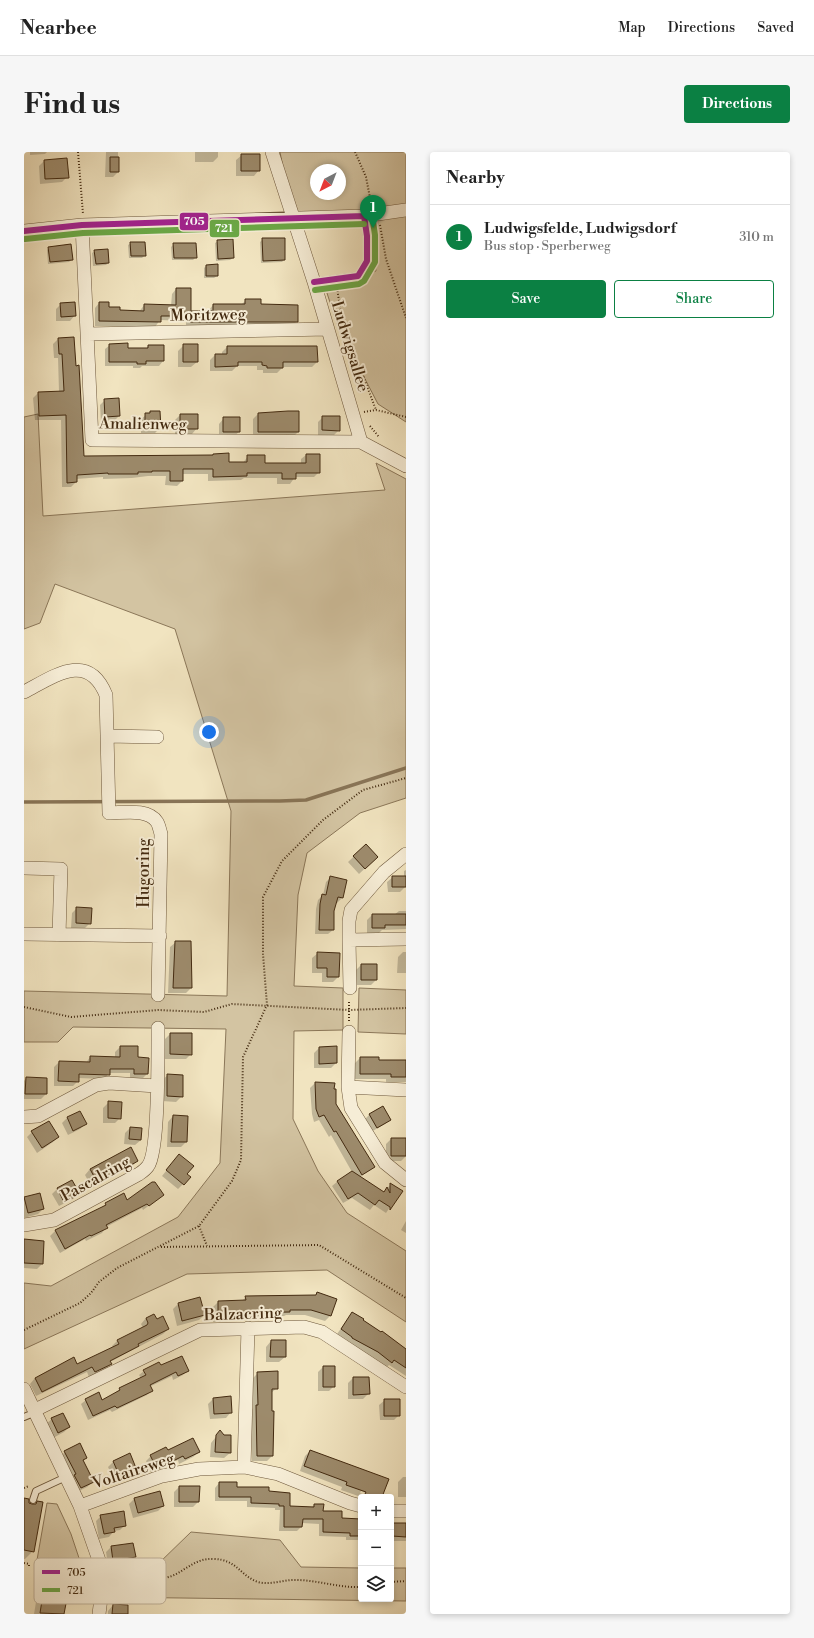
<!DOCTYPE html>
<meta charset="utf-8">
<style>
:root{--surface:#fff;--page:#f6f6f6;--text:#222;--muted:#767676;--line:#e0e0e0;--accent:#0b8043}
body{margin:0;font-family:"Libre Bodoni",serif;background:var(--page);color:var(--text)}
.controls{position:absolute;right:12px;bottom:12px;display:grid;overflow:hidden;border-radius:4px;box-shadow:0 2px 6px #0003}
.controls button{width:36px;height:36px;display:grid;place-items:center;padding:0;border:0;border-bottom:1px solid var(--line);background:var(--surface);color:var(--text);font:20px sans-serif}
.compass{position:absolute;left:286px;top:12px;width:36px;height:36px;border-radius:50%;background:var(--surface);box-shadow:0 2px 6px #0003;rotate:222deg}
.you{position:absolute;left:185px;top:580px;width:14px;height:14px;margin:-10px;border:3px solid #fff;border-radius:50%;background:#1a73e8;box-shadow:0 0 0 6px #1a73e833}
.badge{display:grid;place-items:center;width:26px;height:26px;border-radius:50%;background:var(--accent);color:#fff;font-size:13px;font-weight:700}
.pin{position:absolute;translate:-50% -33px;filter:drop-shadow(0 1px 2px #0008)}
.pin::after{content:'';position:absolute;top:21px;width:14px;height:12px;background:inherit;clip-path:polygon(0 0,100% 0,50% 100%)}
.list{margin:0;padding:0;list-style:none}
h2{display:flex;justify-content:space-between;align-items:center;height:52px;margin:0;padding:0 16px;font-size:17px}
h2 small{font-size:13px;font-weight:400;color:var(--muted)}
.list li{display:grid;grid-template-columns:26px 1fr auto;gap:12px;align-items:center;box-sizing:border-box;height:64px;padding:0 16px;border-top:1px solid var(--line)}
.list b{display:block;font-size:15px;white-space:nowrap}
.list p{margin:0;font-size:13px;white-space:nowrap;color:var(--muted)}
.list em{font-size:13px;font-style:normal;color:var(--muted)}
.actions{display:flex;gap:8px;padding:12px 16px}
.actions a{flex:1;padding:9px 0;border:1px solid var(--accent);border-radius:4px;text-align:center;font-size:14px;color:var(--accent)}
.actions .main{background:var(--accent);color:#fff}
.icon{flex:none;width:22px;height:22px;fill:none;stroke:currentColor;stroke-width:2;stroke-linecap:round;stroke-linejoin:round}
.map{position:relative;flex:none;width:382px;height:1462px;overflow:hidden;border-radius:4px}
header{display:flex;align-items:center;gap:24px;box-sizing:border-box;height:56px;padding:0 20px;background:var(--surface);border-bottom:1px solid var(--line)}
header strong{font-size:19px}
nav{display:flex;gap:22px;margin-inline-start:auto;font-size:14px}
.intro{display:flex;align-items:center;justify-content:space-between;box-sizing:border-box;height:96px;padding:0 24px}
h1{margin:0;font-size:28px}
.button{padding:10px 18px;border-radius:4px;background:var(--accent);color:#fff;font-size:14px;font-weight:700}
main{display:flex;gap:24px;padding:0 24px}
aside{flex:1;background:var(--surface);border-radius:4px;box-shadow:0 2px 6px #0003}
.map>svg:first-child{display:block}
</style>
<header>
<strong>Nearbee</strong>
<nav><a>Map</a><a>Directions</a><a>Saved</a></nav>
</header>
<div class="intro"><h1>Find us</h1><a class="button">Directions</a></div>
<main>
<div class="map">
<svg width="382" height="1462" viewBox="0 0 382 1462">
<rect width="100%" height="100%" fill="#f1e4c0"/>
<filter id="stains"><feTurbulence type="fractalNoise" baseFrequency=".005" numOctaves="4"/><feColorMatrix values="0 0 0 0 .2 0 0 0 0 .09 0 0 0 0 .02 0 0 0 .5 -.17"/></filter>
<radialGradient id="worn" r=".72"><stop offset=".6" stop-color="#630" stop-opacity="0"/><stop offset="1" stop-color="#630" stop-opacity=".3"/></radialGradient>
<!-- green -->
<path fill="#d3c4a2" stroke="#8b7759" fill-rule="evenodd" d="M256 0H382V270L354 252 314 175 302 138 352 119 344 60 269 67ZM292 18H316V42H292Z
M14 262 19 364 361 338 352 311 382 327V646L336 661 283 701 274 743 270 834 319 836V878L270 879 269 967 294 1019 323 1061 382 1099V1170L303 1118 163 1122 0 1197V1131L27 1134 154 1065 196 1011 202 877 49 875 34 890H0V839L203 844 207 659 151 477 31 432 16 471 0 477V265Z
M335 836 382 838V882L334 880Z
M23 1351 33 1352 47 1382 58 1415 13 1408Z
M167 1380 256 1388 277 1415 337 1416V1447H367V1416H382V1449L82 1445 77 1414 133 1413Z"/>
<!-- shadow -->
<path fill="#0003" d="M6 0H23L21 2 6 3Z
M82 0H94V20L89 25H81Z
M171 0H194V5L189 10H171Z
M218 3 235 18 230 24H212V8Z
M20 9 43 25 38 30 16 32 15 14Z
M239 87 260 108 258 110 237 111 236 90Z
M208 88 209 106 206 108 192 109 191 91 194 89Z
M107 91 121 103 118 106H105L104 93Z
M150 92 172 105 169 108H148L147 95Z
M25 96 48 107 45 110 24 112 23 98Z
M83 98 84 111 82 113 69 114 68 101 71 99Z
M182 114 193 124 190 126H180V116Z
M152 137 166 160H185V158L189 153H217L222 148 236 153 273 169 268 174H162V169L136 168 131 175 71 174V156L75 151 84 156 95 159 115 160 120 153 147 154 148 142Z
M37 152 51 163 46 169H32V157Z
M49 186 59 305 187 304 189 303 204 302V311H219L224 304 240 312H277V307L282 303 295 320 290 325H271L266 332H253V326H220L217 328 184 329V322H158V329L153 334 141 333 142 324H124L108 326 79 327V325L52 327V330L47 335H38L37 268H11L9 246 14 241 35 240 34 206H30L29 192 34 187Z
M86 193 103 197H122L124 194 139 209 135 214H118L116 216H109V214H81V197Z
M159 194 173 210 167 215H154V199Z
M203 195 293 210 288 215H259L253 221H239V218H233V214H213L208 219H186V208L191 203H198V200Z
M81 248 95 264 90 269 77 270 76 253Z
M126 260 136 276 131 281H117V267Z
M234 262 274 280 269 285H229V267Z
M156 263 173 276 168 282H151V268Z
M299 265 315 278 310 283H294V270Z
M200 266 215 280 209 285H195V272Z
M342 693 353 705 335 722 324 710Z
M382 718V734L376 740H364L363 730 369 725H380V719Z
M307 725 322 729 318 746 313 751 311 750 309 758V778L304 782H291L292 757 294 748 299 743 302 730Z
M53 756 66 771 61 776H47L48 761Z
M375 759H382V777L358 778 355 781H343V768L348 763H370Z
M152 790H166L167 836 162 841H144L146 795Z
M379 800H382V821H373L374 805Z
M294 801 315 802 314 825 309 830H298V821H288V806Z
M337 813 352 828 347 833H332V818Z
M146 882 167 902 162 907H141V887Z
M96 895 113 906 123 922 119 926H106V921H85L80 927 54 926V929L49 934H30V915L35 910 62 911 66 905H91V900Z
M295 896 312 911 307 916H290V901Z
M336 906 354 909H382V930H362V927H331V911Z
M144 923 158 944 152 950 138 949V928Z
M2 926 22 942 17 947H0V929Z
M291 931 309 938 311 953 350 1015 336 1025 359 1041 367 1032 377 1039 362 1061 350 1053 346 1058 328 1046 319 1051 308 1034 314 1029 328 1020 307 983 305 985 295 968 290 970 288 962 286 936Z
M85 950 96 966 91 971H79V956Z
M358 955 366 967 361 972 347 980 340 968 345 963Z
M55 960 61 972 56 977 44 983 38 971 43 966Z
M149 964 162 990 157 995H143L144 970Z
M106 976 117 988 111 993 100 992 101 981Z
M8 980 34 985 29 990 13 1001 3 985Z
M367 987H382V1004L377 1009H362V992Z
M113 1009 108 1014 68 1036 61 1023 66 1017 78 1010Z
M150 1009 162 1022 159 1032 154 1037 138 1024Z
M48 1029 54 1042 49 1047 35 1054 28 1042 33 1037Z
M15 1042 19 1057 14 1062 0 1066V1046Z
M139 1043 119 1058 118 1056 82 1075 78 1081 62 1089 61 1087 36 1101 26 1084 31 1079 77 1056 82 1052Z
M382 1069V1081L377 1078Z
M0 1088 18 1112 13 1117 0 1116Z
M293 1141 311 1147 306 1164 301 1169 281 1163H262L260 1164 207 1166 204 1169 189 1170V1155L194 1150 218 1149 222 1145 291 1144Z
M154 1152 180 1163 175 1168 153 1174 149 1157Z
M328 1161 382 1197V1224L365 1213 362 1216 313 1182Z
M122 1166 132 1168 144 1177 139 1182 86 1210 87 1212 82 1217 65 1225 63 1220 12 1244 6 1232 11 1226 53 1213 89 1196 88 1194 93 1189 119 1176 117 1172Z
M247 1189 261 1205 255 1210H242V1195Z
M136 1215 164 1218 159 1223 149 1228 148 1224 125 1235 127 1238 123 1243 88 1260 86 1258 64 1268 57 1252 62 1248 78 1249 91 1241 96 1237 117 1226 115 1223 120 1219Z
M299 1215 310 1234 305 1239H294V1220Z
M234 1221 253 1236 247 1241 248 1304 243 1309H228L227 1259 229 1256V1226Z
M329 1226 344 1242 339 1247H324V1231Z
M189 1247 207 1260 202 1266 186 1267 184 1252Z
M361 1248 375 1263 370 1268H356L355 1253Z
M28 1267 45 1275 40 1280 29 1286 22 1272Z
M196 1280 206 1301 200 1306 186 1305 187 1291Z
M286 1299 357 1345H351L337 1339 336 1341 346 1345H337L317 1338 318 1335 276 1319 281 1304Z
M41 1300 62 1306 59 1309 69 1330 63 1335 51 1341 36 1305Z
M143 1300H175L169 1305 155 1312 154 1308 127 1321 122 1309 127 1304Z
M105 1303 111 1315 106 1321 90 1328 84 1315 89 1310Z
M379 1325H382V1345H374V1330Z
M195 1331 212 1336 244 1340 265 1355 287 1356 290 1353 298 1360 317 1367 337 1368V1388H322V1385L295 1384V1372L278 1371 277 1375 273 1379H255L256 1358H251V1356L223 1355V1349H191V1336Z
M155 1335 174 1350 169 1355H150V1340Z
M135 1340 139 1354 134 1359 109 1366 105 1352 110 1347Z
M0 1347 5 1351 11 1353 14 1350 9 1399 1 1407H0Z
M77 1364 101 1373 96 1378 90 1379 85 1385 75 1387 72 1369Z
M368 1372 382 1373V1389H367V1374Z
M108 1392 110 1404 105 1410 84 1413 82 1400 87 1395Z
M25 1412 48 1416 39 1462H10L17 1420Z
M89 1453 103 1462H84V1459Z"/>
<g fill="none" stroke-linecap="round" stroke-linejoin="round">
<!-- stream -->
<path stroke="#887456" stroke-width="3.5" d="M0 650 256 649 282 648 382 616"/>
</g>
<!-- building -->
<path fill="#9d8b6c" stroke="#432a10" d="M217 2H236V19H217Z
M86 5H95V20H86Z
M43 6 45 26 21 27 20 8Z
M238 86H261V108L239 109Z
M209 87 210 106 194 107 193 88Z
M106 90H121L122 104H107Z
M149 91H172L173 106H150Z
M47 92 49 108 26 110 24 95Z
M84 97 85 111 72 112 70 98Z
M194 112V124H182V113Z
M152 136H167V159H189V152H221V147H237V152L274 153V170H166V164H137V170L75 169V150H85V155H96V158L120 159V152L152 153Z
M51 150 52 164 37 165 36 151Z
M50 185 52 214 55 213 60 304 189 303V302L205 301V310H223V303H241V311H282V302H296V321H272V327H258V321H223V324L189 325V317H159V329H146V319H128V320H114V322H84V321L53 323V330L43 331 42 263 15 264 14 240 40 239 38 202H35L34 186Z
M104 191V196H124V193H140V209H122V212H113V210H85V192Z
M159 192H174V210H159Z
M203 194H293L294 210H259V216H243V214L238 213V210H214V214L191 215V202H203Z
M95 246 96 264 81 265 80 247Z
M126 259H136L137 277H121V261H126Z
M264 259H275V280H234V261Z
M156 262H174V277H156Z
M298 264H316V279L298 278Z
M199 265H216V280H199Z
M342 692 354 705 341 717 329 704Z
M306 724 323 728 319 746 314 745 310 759V778H295L296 752 298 742 302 743Z
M368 724H382V735H368Z
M52 755 68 756 67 772 52 771Z
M348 762H382V773H361V776H348Z
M151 789H167L168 836H149Z
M293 800 316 801 315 825H303V816H293Z
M337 812H353V828H337Z
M146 881H168V903L146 902Z
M96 894H114V905L125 906 124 922H110V917H86V923L55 922V930L34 929 35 909 66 910V904L96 905Z
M313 894V911L295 912V895Z
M336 905H355V908H382V925H367V922H336Z
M143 922 159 923V945L143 944Z
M2 925 23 926V942H1Z
M291 930 311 931 310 937H312V952L351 1015 338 1023 312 979 310 980 300 963 295 965 292 957Z
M84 949 98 950 97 967 84 966Z
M359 954 367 968 353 976 345 962Z
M56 959 63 972 49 979 43 965Z
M149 963 164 964 163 990H147Z
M25 969 35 985 18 996 7 979Z
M106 975 118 976 117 988 105 987Z
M367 986H382V1004H367Z
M107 995 114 1009 74 1032 66 1017Z
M155 1002 170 1014 163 1022 167 1025 160 1033 142 1018Z
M328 1019 360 1040 363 1035 366 1041V1031L379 1039 366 1058V1055L355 1048 351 1053 334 1041 324 1047 313 1029Z
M48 1028 56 1042 40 1050 33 1036Z
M128 1030H131L140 1043 125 1054 123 1052 82 1073 84 1076 67 1084 66 1083 41 1097 31 1078 82 1053 81 1051 100 1041 103 1048Z
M16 1041 20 1057 4 1061 0 1045Z
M0 1087 20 1089 19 1112 0 1111Z
M293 1140 313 1147 307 1164 287 1158H266V1160L210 1161V1164L194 1165V1149L222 1148 221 1144 292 1143Z
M176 1145 181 1163 158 1169 154 1151Z
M328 1160 340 1167 339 1168 357 1180 358 1179 382 1197V1216L370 1208 368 1211 354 1200 328 1186V1185L317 1177Z
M130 1162 133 1167 139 1164 145 1177 114 1192 115 1194 86 1209 88 1212 71 1220 68 1215 18 1240 11 1226 50 1205 53 1212 95 1192 93 1188 123 1173 124 1171 122 1166Z
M247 1188H262V1205H246Z
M158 1204 165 1219 154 1224 152 1220 126 1233 129 1239 93 1256 91 1254 69 1264 61 1247 75 1240 78 1248 96 1238 95 1236 122 1223 119 1218 135 1210 137 1213Z
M299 1214H311V1235H299Z
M254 1219V1237H248V1259H250L249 1304H233L232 1253H234L233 1220Z
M329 1225H345L346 1242 329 1243Z
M207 1244 208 1261 190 1262 189 1246Z
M360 1247H376V1264H360Z
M39 1261 46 1275 34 1281 27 1266Z
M196 1278 200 1283H207V1301L191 1300 192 1283Z
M169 1286 176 1300 161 1307 159 1304 133 1317 126 1303 142 1295 144 1298Z
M56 1291 63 1306 59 1308 70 1330 57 1336 50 1323 52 1322 40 1299Z
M286 1298 365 1327 358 1345H348L341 1342 342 1340 322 1333 323 1330 280 1314Z
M106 1301 112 1316 95 1323 89 1309Z
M195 1330H213V1335H245V1339L266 1341V1354L290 1355V1352H300L299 1359H318V1366L337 1367V1384H326V1381L299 1380V1367H279L278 1375H260V1354H255V1352L227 1351V1345H195Z
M155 1334H176L175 1350H155Z
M136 1339 140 1354 114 1361 110 1346Z
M0 1346 5 1347V1351L8 1352H12L13 1349 19 1350 10 1400 0 1398Z
M100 1359 102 1374 90 1376 91 1380 80 1382 76 1363Z
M368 1371H382V1385L368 1384Z
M109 1391 112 1405 89 1409 87 1394Z
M24 1411 49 1415 40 1462 16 1461Z
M89 1452 104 1453V1462H88Z"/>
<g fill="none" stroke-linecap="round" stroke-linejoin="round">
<defs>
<path id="service" d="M290 130 334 124 343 109V84L340 64
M0 1265 12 1260
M9 1348 12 1339 42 1325"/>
<path id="minor" d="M248 0 290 130 337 290
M58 73 68 288 337 290 382 314
M0 79 58 73 340 64 382 58
M64 182 304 177
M0 540C29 525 64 498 82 543L85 661C99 661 124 656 133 670 135 673 136 679 137 682L134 843
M84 584 133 585
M382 702 360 720 327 758 325 769V788L382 787
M0 716 37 717 35 783
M0 782 136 784
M325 788 326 836
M325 880 324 935 327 956 361 1011 382 1028
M324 935 382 938
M0 965 14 964 72 933 85 931 133 934
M0 1073 30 1068 115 1022C118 1020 122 1017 124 1014 135 1000 134 900 134 876
M0 1237 56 1354 77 1414 79 1430 75 1462
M11 1258 176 1178 280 1175 298 1180 382 1235
M220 1315 224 1176
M56 1354 138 1324 175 1317 220 1315 254 1322 326 1351 337 1354
M367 1359H382"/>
</defs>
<!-- service casing -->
<use href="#service" stroke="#6e583c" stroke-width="8"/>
<!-- minor casing -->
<use href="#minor" stroke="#6e583c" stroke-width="14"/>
<!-- path -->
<path stroke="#432a10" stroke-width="2" stroke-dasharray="1 2" stroke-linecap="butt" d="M54 0 59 62
M331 0 342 25 347 51
M356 73 362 107 382 166
M313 136 318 168 352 258
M340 260 352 258 382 265
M346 274 355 285
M0 855 47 865 134 858 180 860 208 852 325 858 382 856
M325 869V848
M175 1074 183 1094
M137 1095 295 1093 382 1146
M0 1178 56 1151 67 1141 75 1130 93 1116 175 1074 208 1029 217 1008 219 905 243 853 239 802V745L258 709 299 668 339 638 382 626
M0 1336 5 1334
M0 1411 5 1412V1415
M90 1430C109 1430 130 1430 148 1424 162 1418 172 1406 189 1407 213 1407 216 1424 234 1430 245 1433 256 1429 267 1428 291 1427 313 1436 337 1435
M367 1430 382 1429"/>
<!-- service -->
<use href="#service" stroke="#f6edd6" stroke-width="6"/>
<!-- minor -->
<use href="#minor" stroke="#f6edd6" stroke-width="13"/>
<defs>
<path id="bus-1" d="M0 79 58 73 340 64
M290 130 334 124 343 109V84L340 64"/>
<path id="bus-2" d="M1 87 59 81 340 72
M291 138 335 132 340 129 351 110V83L348 63"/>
</defs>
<!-- bus-1 casing -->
<use href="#bus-1" stroke="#f6edd6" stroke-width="9"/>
<!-- bus-2 casing -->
<use href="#bus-2" stroke="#f6edd6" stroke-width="9"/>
<!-- bus-1 -->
<use href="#bus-1" stroke="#a2238e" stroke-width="6"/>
<!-- bus-2 -->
<use href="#bus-2" stroke="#6ba846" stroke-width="6"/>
</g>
<g text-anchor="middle" stroke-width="4" stroke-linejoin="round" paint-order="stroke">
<!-- street labels -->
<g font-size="16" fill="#432a10" stroke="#f6edd6">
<text transform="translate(184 162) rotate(-1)" y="6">Moritzweg</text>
<text transform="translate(327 194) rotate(73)" y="6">Ludwigsallee</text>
<text transform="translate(119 271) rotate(1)" y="6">Amalienweg</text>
<text transform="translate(119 721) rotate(-90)" y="6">Hugoring</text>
<text transform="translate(71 1026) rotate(-29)" y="6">Pascalring</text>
<text transform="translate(219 1161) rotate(-2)" y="6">Balzacring</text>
<text transform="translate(109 1318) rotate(-18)" y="6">Voltaireweg</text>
</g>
</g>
<!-- legend -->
<rect x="10" y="1406" width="132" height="46" rx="6" fill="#f6edd6" stroke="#c0b29b" stroke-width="1"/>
<rect x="18" y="1418" width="18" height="4" fill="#a2238e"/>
<rect x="18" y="1436" width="18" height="4" fill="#6ba846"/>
<g font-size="11" fill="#432a10">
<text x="43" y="1424">705</text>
<text x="43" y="1442">721</text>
</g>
<g stroke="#f6edd6" stroke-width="1.5">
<rect x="155" y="60" width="30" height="19" rx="4" fill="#a2238e"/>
<rect x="185" y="67" width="31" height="19" rx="4" fill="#6ba846"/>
</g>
<g font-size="11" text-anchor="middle" font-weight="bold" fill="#fff">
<text x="170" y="73">705</text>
<text x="200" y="80">721</text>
</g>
<rect width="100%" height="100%" filter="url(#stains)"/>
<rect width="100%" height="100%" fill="url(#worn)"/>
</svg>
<div class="controls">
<button>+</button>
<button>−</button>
<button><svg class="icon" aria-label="layers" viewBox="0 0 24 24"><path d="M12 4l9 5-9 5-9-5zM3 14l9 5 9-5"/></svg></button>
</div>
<svg class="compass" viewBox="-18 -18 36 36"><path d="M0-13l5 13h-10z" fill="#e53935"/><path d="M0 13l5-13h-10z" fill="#767676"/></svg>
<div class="you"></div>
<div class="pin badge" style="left:349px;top:76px">1</div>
</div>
<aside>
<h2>Nearby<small></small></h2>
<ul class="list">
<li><span class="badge">1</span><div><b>Ludwigsfelde, Ludwigsdorf</b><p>Bus stop · Sperberweg</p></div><em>310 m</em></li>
</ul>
<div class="actions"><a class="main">Save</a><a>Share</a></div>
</aside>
</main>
